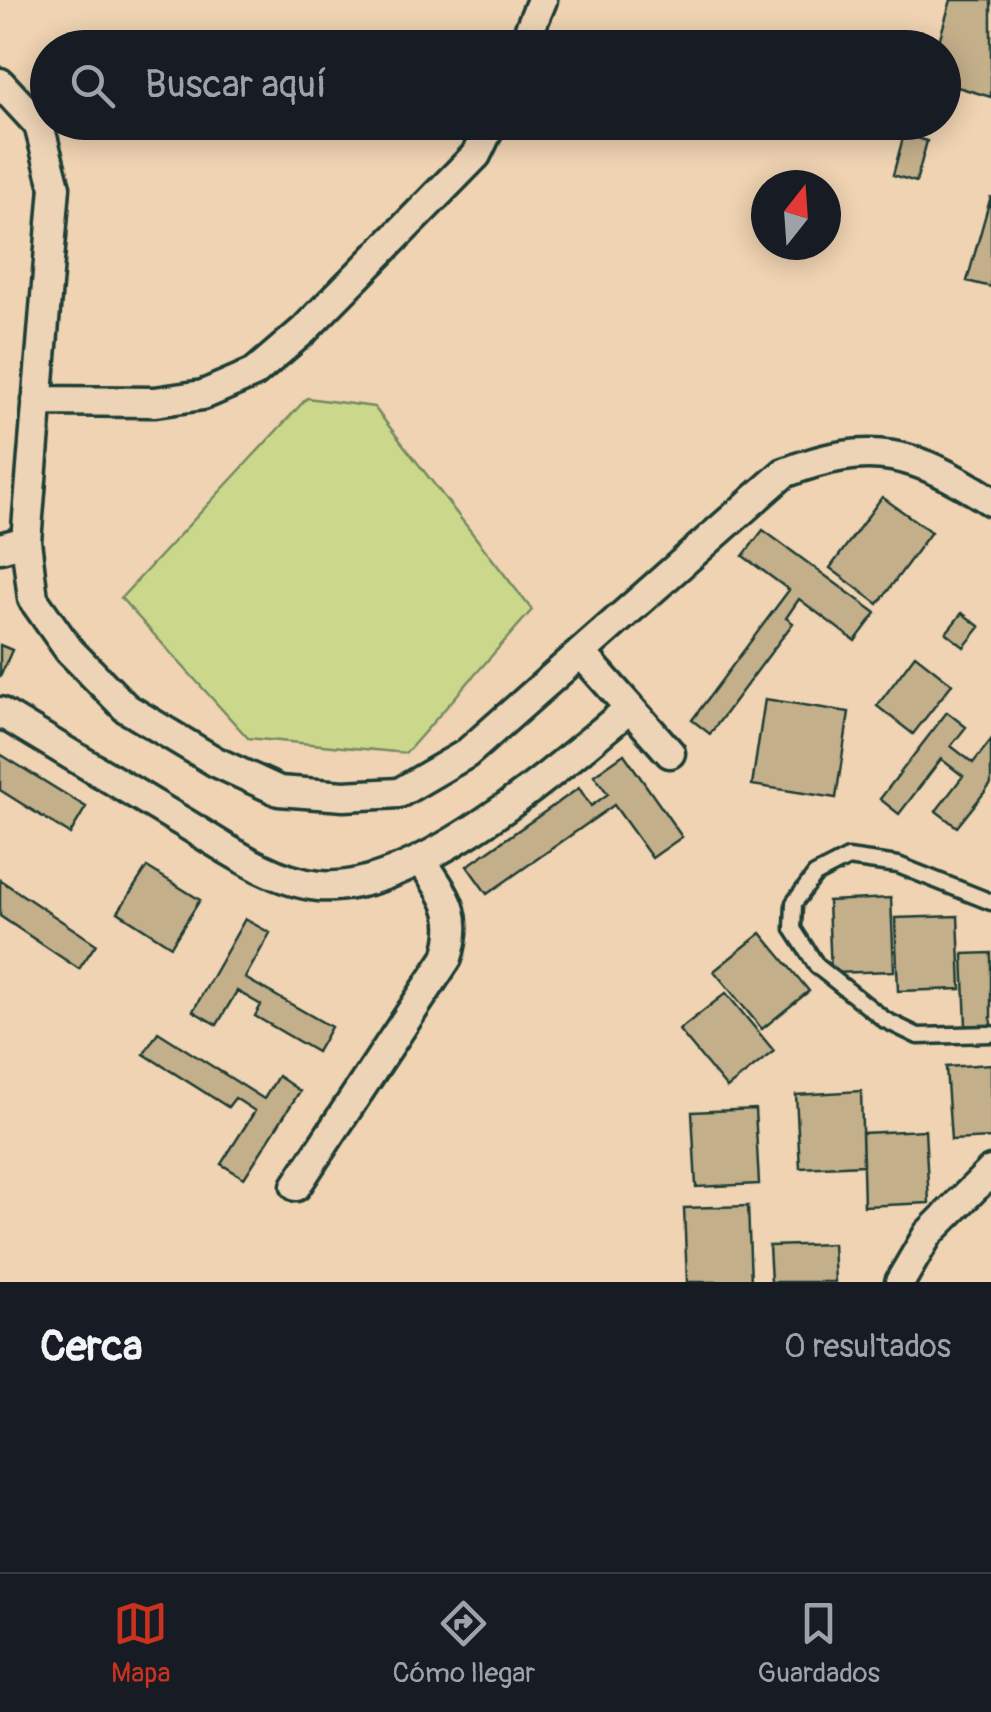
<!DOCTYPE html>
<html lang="es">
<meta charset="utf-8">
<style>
:root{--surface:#171b24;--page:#20242c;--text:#f1f3f6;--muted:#9ea1a6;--line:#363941;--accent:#c8321e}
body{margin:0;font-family:Pangolin,sans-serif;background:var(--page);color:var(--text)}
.compass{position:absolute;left:751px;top:170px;width:90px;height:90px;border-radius:50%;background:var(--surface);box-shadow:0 5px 25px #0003;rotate:17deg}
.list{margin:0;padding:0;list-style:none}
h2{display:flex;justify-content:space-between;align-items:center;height:130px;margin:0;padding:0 40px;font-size:42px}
h2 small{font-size:32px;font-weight:400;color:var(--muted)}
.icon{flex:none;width:55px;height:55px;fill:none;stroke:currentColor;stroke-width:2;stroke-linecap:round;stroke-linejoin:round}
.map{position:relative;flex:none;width:991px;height:1282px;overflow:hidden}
.search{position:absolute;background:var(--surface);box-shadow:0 5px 25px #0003;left:30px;right:30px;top:30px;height:110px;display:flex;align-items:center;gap:25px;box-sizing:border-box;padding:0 35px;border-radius:55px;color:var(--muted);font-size:38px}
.sheet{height:290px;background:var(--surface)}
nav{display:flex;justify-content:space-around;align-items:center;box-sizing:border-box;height:140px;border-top:2px solid var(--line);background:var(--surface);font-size:28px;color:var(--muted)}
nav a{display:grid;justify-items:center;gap:5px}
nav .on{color:var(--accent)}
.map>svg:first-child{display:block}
</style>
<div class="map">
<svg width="991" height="1282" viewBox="0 0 991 1282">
<rect width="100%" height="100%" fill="#efd3b2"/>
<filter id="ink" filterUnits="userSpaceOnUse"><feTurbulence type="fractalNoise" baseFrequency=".01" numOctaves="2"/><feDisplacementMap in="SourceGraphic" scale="20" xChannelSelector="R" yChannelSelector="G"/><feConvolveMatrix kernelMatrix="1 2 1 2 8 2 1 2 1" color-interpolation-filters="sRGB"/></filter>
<g filter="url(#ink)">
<!-- green -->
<path fill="#cbd88c" stroke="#758a60" stroke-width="2.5" d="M307 398 374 407 532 610 406 753 248 738 121 598Z"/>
<!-- building -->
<path fill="#c4af8b" stroke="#1f3d34" stroke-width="2.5" d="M951 0H991V97L944 83V48H937Z
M904 134 927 141 916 182 893 175Z
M991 196V287L967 281Z
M882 497 931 532 878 604 830 568Z
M763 530 876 613 855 641 799 599 786 618 793 623 710 734 692 720 789 590 743 556Z
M962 613 980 627 964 647 946 633Z
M0 645 12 650 0 677Z
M915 655 952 684 913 734 877 706Z
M765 699 849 712 836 798 752 785Z
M947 712 966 727 951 746 973 763 991 740V784L957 827 936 811 963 776 941 759 899 814 880 799Z
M0 754 86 807 70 834 0 790Z
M624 754 682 837 652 858 614 805 487 894 467 866 579 788 591 806 608 794 594 775Z
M147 867 200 900 171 946 118 912Z
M0 880 96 944 79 969 0 916Z
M891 898 894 971 831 973 828 901Z
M958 916 961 989 898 991 895 918Z
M245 919 270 933 245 978 331 1027 317 1052 255 1016 261 1005 237 991 217 1025 193 1011Z
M761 933 809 991 762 1029 714 971Z
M991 953V1025L966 1026 963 954Z
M726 993 774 1051 727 1088 679 1030Z
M158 1032 264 1099 278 1076 300 1091 244 1178 221 1164 255 1111 235 1098 228 1107 144 1054Z
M991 1064V1138L951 1140 946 1067Z
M861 1091 863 1165 800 1168 796 1095Z
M755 1109 759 1184 696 1187 692 1112Z
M925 1130 929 1203 864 1206 862 1133Z
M748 1206 751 1282H687L684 1208Z
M833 1244 835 1282H771L769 1246Z"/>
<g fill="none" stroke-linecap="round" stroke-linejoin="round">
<defs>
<path id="service" d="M991 902 898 865 848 858 815 875 794 903 793 929 817 966 885 1020 918 1036 991 1034"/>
<path id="minor" d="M522 48 542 0
M0 83 39 125 55 187 26 541 33 599 69 650 126 708 216 762 279 791 344 796 399 793 466 754 784 473C872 439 914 452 991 501
M37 401 155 402 203 395 254 373 304 330 476 155 492 122
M0 548 26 541
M581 653 670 753
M0 712C59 748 118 783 176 818 219 843 268 881 319 886 416 894 559 767 630 708
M296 1186 447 958C461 913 446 898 422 861
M900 1282 928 1234 991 1171"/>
</defs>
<!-- service casing -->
<use href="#service" stroke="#1f3d34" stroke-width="21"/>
<!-- minor casing -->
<use href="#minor" stroke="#1f3d34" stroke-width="35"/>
<!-- service -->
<use href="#service" stroke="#eed4b6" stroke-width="14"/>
<!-- minor -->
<use href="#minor" stroke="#eed4b6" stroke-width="28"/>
</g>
</g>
</svg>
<svg class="compass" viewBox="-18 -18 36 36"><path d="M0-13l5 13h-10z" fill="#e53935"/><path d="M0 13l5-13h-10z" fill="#9ea1a6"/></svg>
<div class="search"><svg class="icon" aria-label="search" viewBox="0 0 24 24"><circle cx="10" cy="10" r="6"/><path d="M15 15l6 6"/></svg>Buscar aquí</div>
</div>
<section class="sheet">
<h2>Cerca<small>0 resultados</small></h2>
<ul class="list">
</ul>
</section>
<nav>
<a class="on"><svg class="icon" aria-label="map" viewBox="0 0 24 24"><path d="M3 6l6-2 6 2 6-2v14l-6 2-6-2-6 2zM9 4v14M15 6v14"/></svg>Mapa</a>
<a><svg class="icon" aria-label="directions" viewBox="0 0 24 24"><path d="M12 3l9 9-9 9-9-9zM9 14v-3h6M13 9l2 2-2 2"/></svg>Cómo llegar</a>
<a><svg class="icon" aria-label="saved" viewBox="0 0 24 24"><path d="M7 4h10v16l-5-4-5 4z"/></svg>Guardados</a>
</nav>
